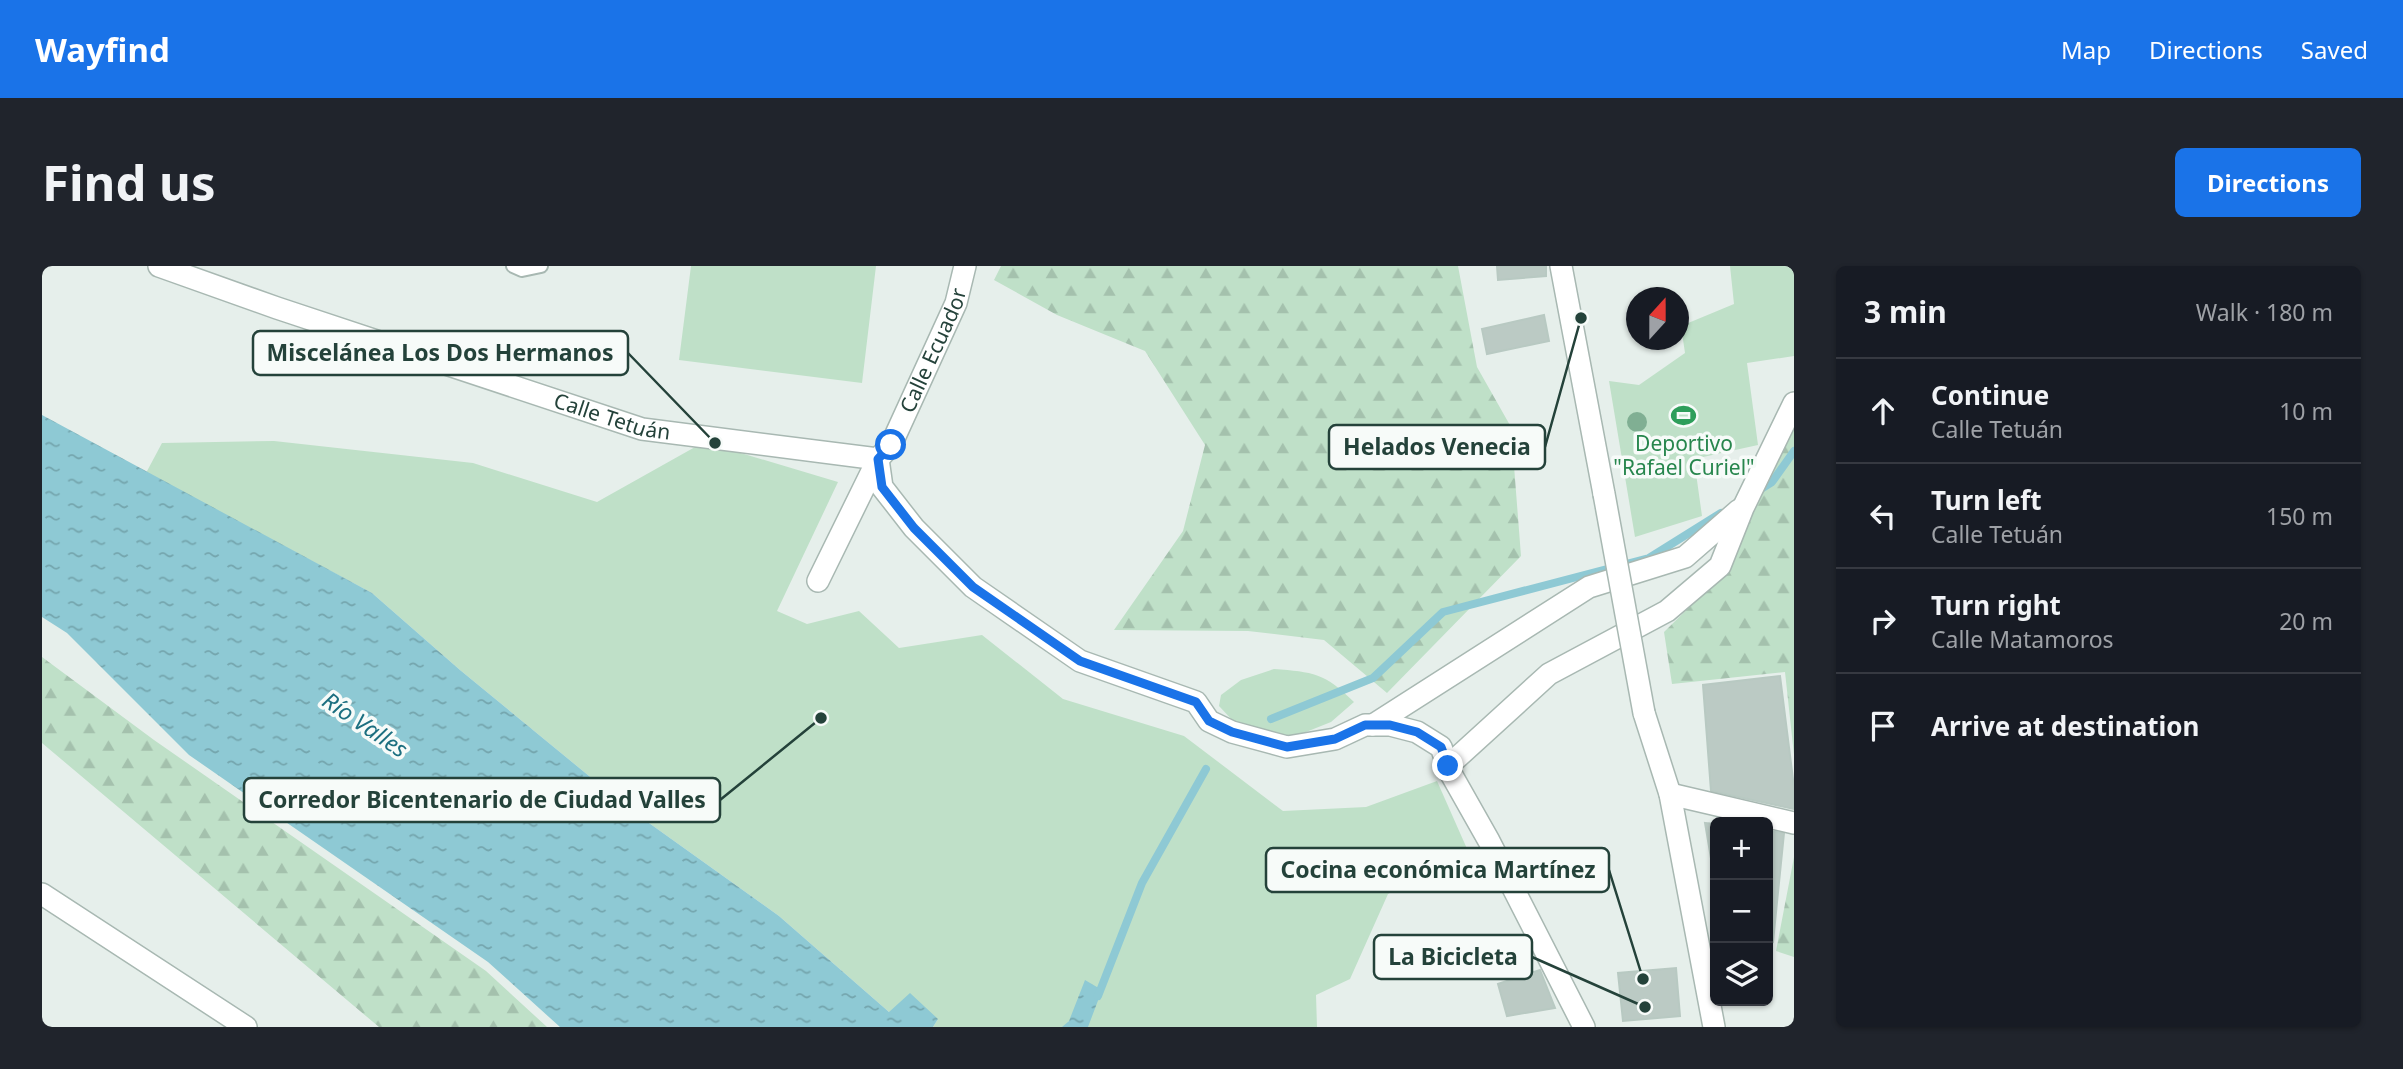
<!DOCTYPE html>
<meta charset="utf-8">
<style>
:root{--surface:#171b24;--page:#20242c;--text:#f1f3f6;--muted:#9ea1a6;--line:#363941;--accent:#1a73e8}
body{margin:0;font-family:"Noto Sans",sans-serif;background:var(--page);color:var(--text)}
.controls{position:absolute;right:21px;bottom:21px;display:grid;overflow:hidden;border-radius:10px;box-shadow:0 2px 5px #0004}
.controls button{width:63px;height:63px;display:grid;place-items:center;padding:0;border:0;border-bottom:2px solid var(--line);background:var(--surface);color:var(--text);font:35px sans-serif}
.compass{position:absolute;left:1584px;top:21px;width:63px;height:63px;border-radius:50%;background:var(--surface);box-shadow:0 2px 5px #0004;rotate:21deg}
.stop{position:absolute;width:21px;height:21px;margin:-16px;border:5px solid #1a73e8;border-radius:50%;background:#fff}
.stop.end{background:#1a73e8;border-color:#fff;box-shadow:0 2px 7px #0008}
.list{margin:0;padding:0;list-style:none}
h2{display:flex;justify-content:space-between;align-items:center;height:91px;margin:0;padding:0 28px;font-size:30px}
h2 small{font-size:23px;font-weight:400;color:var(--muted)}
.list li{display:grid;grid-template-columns:46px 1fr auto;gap:21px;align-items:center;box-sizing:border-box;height:105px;padding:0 28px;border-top:2px solid var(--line)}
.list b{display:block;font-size:26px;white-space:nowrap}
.list p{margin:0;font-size:23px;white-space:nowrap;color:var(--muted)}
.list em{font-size:23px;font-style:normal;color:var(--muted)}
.icon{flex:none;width:38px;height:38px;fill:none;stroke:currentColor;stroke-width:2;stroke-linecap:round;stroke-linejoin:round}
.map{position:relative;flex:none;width:1752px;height:761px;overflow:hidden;border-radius:10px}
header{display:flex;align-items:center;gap:42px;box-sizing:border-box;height:98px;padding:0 35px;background:var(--accent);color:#fff}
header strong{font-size:33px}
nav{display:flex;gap:38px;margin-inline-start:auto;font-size:24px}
.intro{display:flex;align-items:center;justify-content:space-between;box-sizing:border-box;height:168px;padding:0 42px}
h1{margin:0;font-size:49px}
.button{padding:18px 32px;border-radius:10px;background:var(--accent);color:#fff;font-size:24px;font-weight:700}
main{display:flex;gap:42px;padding:0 42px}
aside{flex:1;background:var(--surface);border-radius:10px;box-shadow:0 2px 5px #0004}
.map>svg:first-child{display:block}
</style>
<header>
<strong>Wayfind</strong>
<nav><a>Map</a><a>Directions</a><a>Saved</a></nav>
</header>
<div class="intro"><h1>Find us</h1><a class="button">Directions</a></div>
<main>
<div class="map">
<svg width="1752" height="761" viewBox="0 0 1752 761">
<defs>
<pattern id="forest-firs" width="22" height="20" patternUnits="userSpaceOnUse" patternTransform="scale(1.75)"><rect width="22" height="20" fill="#bfe0c8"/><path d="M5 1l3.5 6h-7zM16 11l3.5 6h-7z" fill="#a4c1ad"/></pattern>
<pattern id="water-ripples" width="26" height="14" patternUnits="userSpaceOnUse" patternTransform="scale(1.75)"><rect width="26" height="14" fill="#8ec9d4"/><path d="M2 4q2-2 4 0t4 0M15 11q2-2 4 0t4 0" fill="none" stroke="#74a5ad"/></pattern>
</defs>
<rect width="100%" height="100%" fill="#e6efeb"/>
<!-- forest -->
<path fill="url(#forest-firs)" d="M959 0H1416L1435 101 1469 161 1479 290 1345 427 1282 374 1206 365 1072 364 1141 265 1163 179 1103 85 1015 49 952 14Z
M1752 158V489L1743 406 1630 418 1622 366 1678 311Z
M0 391 112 474 444 705 505 761H337L0 477Z
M1752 591V691L1734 685Z"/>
<!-- green -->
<path fill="#bfe0c8" d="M649 0H834L820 117 637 94Z
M1688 0H1752V90L1705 97 1716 179 1652 193 1660 250 1593 271 1567 115 1597 119 1643 87 1639 60 1692 38Z
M232 175 431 197 555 236 662 176 796 216 735 345 765 358 817 345 857 382 940 369 1021 433 1142 470 1241 545 1324 541 1395 515 1426 585 1346 628 1308 713 1274 729 1275 761H1038L1027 755 1022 761H891L896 753 847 746 737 650 586 542 418 404 330 327 104 207 120 177Z
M1232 403C1271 406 1283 407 1312 436L1289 456 1254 470H1226L1192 456 1177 440 1179 429 1199 414Z"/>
<!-- water -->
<path fill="url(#water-ripples)" d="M0 149 330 327 418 404 586 542 737 650 847 746 868 727 896 753 891 761H518L446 696 147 489 25 367 0 351Z
M1043 714 1060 724 1046 761H1020L1027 755Z"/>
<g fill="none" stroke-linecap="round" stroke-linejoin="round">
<!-- stream -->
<path stroke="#8ec9d4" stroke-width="8" d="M1714 226 1730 216 1752 185
M1229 453 1331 412 1401 346 1607 292 1679 247
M1056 730 1100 617 1164 503"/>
</g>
<!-- building -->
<path fill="#bbcac4" stroke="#b8c9c2" stroke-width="2" d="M1455 0H1504V10L1456 14Z
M1502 49 1507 75 1445 88 1440 63Z
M1738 410 1752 521V543L1669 525 1661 419Z
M1663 557 1673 558V616Z
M1726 565 1742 567 1731 676 1726 675Z
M1634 702 1638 750 1581 755 1576 707Z
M1498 704 1513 742 1465 750 1456 718Z"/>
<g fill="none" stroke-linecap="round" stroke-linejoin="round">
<defs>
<path id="service" d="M471 0 480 4 499 0"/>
<g id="minor">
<path id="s1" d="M117 0 235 42 600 163 836 193 840 221 872 262 931 321 1038 395 1154 436 1167 455 1190 466 1245 481 1293 473 1323 459H1348L1375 466 1399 481 1408 506 1447 575 1542 761"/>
<path id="s2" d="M776 315 836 193 849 179 914 37 923 0"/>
<path d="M1331 459 1547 321 1643 291 1697 244"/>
<path d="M1406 500 1507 408 1625 345 1678 300 1701 242 1752 137"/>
<path d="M1628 528 1752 557"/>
<path d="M0 628 204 761"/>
</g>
<path id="tertiary" d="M1519 0 1562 228
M1602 447 1628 528 1672 761"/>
</defs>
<!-- service casing -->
<use href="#service" stroke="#a8b8b2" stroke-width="16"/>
<!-- minor casing -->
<use href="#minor" stroke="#a8b8b2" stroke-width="24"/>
<!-- tertiary casing -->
<use href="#tertiary" stroke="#a8b8b2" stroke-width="24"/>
<!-- service -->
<use href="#service" stroke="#fff" stroke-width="12"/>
<!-- minor -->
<use href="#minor" stroke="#fff" stroke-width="21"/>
<!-- tertiary -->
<use href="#tertiary" stroke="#fff" stroke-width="21"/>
<defs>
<path id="tertiary-bridge" d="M1562 228 1602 447"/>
</defs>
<!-- tertiary-bridge casing -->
<use href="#tertiary-bridge" stroke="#a8b8b2" stroke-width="24" stroke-linecap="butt"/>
<!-- tertiary-bridge -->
<use href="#tertiary-bridge" stroke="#fff" stroke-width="21"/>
</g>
<!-- trees -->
<circle fill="#80af93" cx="1595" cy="156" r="10"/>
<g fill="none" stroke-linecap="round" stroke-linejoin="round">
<!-- route -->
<path stroke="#1a73e8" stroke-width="9" d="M849 179 836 193 840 221 872 262 931 321 1038 395 1154 436 1167 455 1190 466 1245 481 1293 473 1323 459H1348L1375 466 1399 481 1406 500"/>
</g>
<!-- icons -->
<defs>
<symbol id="stadium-bare" viewBox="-9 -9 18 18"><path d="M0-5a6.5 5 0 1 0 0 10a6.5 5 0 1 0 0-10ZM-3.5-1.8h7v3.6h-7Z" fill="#2e9e5b" stroke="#f7fbf9" stroke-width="2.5" paint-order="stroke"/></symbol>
</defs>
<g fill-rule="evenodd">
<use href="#stadium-bare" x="1624" y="132" width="35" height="35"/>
</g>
<g text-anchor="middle" stroke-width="7" stroke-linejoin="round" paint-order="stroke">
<!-- street labels -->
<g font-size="21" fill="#24423a" stroke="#f7fbf9">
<text dy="7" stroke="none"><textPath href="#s2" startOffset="259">Calle Ecuador</textPath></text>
<text dy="7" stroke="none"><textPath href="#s1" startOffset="478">Calle Tetuán</textPath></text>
</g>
<!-- leisure labels -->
<g font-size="21" fill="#27864d" stroke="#f7fbf9">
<text x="1642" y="185">Deportivo<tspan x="1642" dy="24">"Rafael Curiel"</tspan></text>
</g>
<!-- water labels -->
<g font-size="23" font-style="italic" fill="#1c6f80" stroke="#f7fbf9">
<text transform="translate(323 459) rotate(34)" y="8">Río Valles</text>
</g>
</g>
<!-- callouts -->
<path fill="none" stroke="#24423a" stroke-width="2.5" d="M673 177L586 87M1539 52L1503 181M779 452L678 534M1601 713L1567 604M1603 741L1490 691"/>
<g fill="#24423a" stroke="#f7fbf9" stroke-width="2.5">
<circle cx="673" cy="177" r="7"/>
<circle cx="1539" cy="52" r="7"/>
<circle cx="779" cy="452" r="7"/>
<circle cx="1601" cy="713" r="7"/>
<circle cx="1603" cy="741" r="7"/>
</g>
<g fill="#f7fbf9" stroke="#24423a" stroke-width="2.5">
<rect x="211" y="65" width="375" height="44" rx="7"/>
<rect x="1287" y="159" width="216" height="44" rx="7"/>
<rect x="202" y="512" width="476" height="44" rx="7"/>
<rect x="1224" y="582" width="343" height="44" rx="7"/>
<rect x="1332" y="669" width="158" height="44" rx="7"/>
</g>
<g font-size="23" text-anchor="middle" font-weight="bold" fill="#24423a">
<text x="398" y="95">Miscelánea Los Dos Hermanos</text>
<text x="1395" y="189">Helados Venecia</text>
<text x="440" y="542">Corredor Bicentenario de Ciudad Valles</text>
<text x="1396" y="612">Cocina económica Martínez</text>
<text x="1411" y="699">La Bicicleta</text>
</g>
</svg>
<div class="controls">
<button>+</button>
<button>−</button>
<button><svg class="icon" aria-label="layers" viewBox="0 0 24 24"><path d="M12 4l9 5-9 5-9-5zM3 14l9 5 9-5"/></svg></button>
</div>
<svg class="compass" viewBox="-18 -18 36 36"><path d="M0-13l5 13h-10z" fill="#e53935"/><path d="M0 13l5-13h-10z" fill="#9ea1a6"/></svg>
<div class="stop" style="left:849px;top:179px"></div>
<div class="stop end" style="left:1406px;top:500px"></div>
</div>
<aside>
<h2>3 min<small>Walk · 180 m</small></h2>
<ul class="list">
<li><svg class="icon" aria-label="ahead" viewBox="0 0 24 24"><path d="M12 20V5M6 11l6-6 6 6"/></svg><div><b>Continue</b><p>Calle Tetuán</p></div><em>10 m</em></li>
<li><svg class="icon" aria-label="left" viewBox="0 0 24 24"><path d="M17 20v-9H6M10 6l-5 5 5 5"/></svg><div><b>Turn left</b><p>Calle Tetuán</p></div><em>150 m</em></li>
<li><svg class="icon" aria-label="right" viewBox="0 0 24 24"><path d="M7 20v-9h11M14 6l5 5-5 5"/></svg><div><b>Turn right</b><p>Calle Matamoros</p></div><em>20 m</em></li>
<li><svg class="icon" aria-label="arrive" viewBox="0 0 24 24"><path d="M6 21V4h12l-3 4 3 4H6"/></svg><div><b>Arrive at destination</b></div></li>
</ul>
</aside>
</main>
